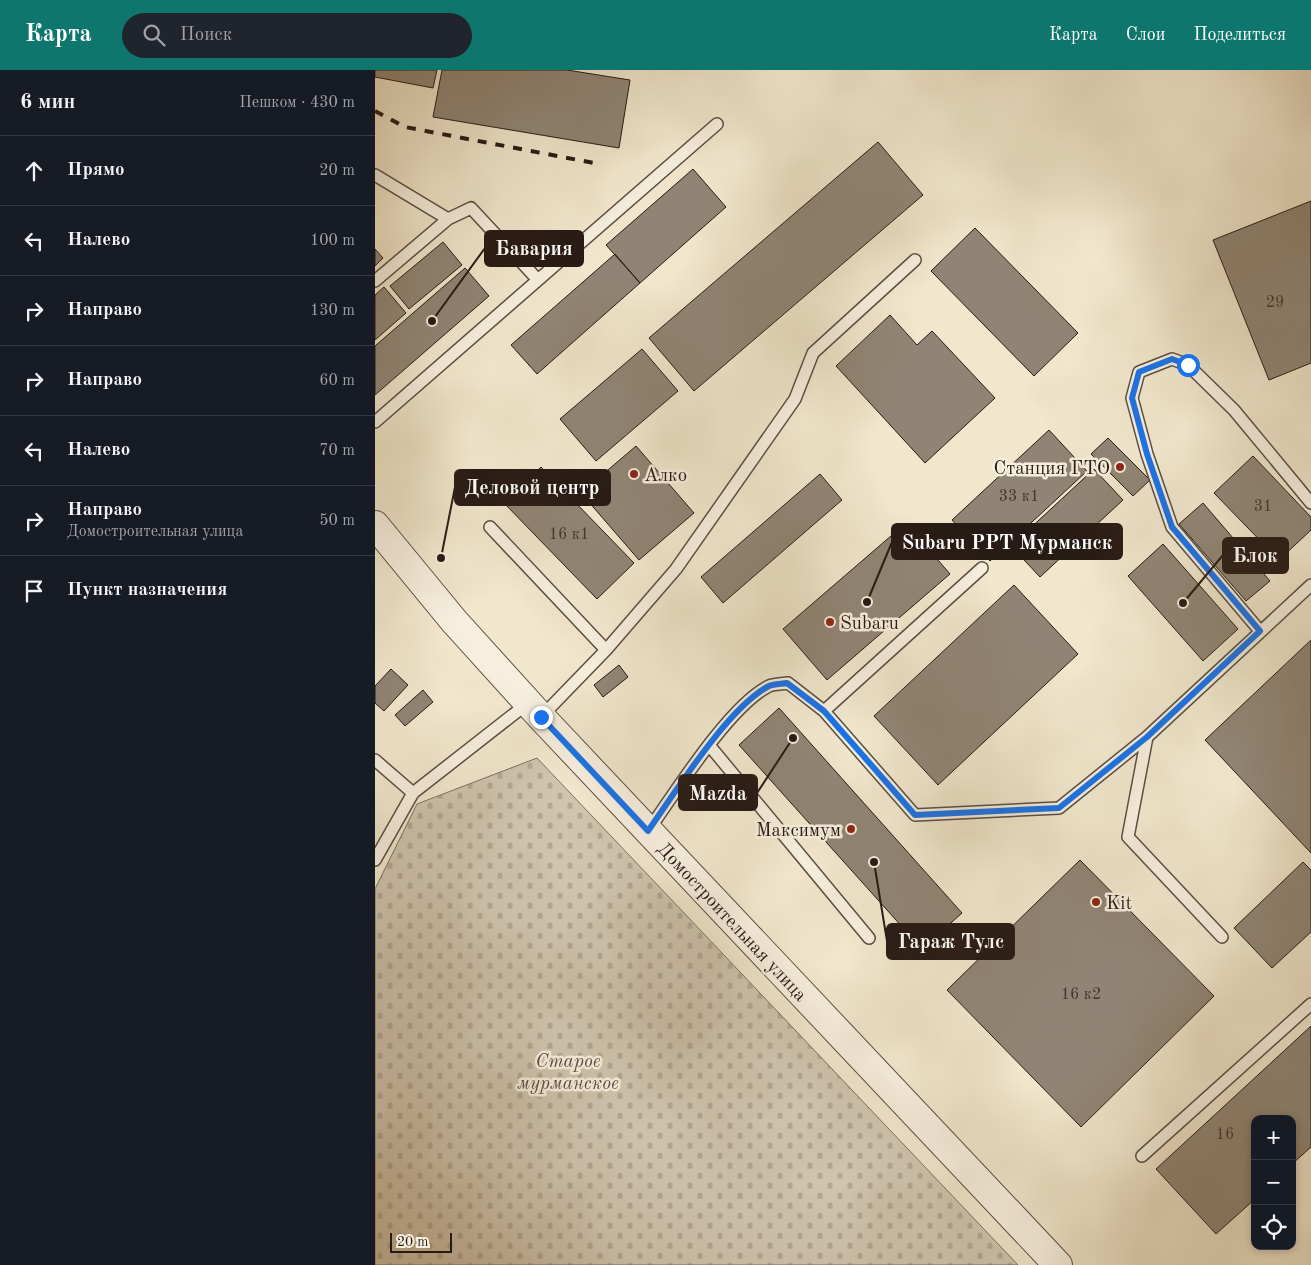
<!DOCTYPE html>
<html lang="ru">
<meta charset="utf-8">
<style>
:root{--surface:#171b24;--page:#20242c;--text:#f1f3f6;--muted:#9ea1a6;--line:#363941;--accent:#0f766e}
body{margin:0;font-family:"Old Standard TT",serif;background:var(--page);color:var(--text)}
.controls{position:absolute;right:15px;bottom:15px;display:grid;overflow:hidden;border-radius:10px;box-shadow:0 2px 8px #0003}
.controls button{width:45px;height:45px;display:grid;place-items:center;padding:0;border:0;border-bottom:1px solid var(--line);background:var(--surface);color:var(--text);font:25px sans-serif}
.scale{position:absolute;left:15px;bottom:12px;width:62px;box-sizing:border-box;padding-left:5px;border:2px solid #271b15;border-top:0;font-size:14px;line-height:18px;white-space:nowrap;color:#271b15;-webkit-text-stroke:4px #f6efde;paint-order:stroke}
.stop{position:absolute;width:15px;height:15px;margin:-11px;border:4px solid #1a73e8;border-radius:50%;background:#fff}
.stop.end{background:#1a73e8;border-color:#fff;box-shadow:0 1px 5px #0008}
.list{margin:0;padding:0;list-style:none}
h2{display:flex;justify-content:space-between;align-items:center;height:65px;margin:0;padding:0 20px;font-size:21px}
h2 small{font-size:16px;font-weight:400;color:var(--muted)}
.list li{display:grid;grid-template-columns:32px 1fr auto;gap:15px;align-items:center;box-sizing:border-box;height:70px;padding:0 20px;border-top:1px solid var(--line)}
.list b{display:block;font-size:19px;white-space:nowrap}
.list p{margin:0;font-size:16px;white-space:nowrap;color:var(--muted)}
.list em{font-size:16px;font-style:normal;color:var(--muted)}
.icon{flex:none;width:28px;height:28px;fill:none;stroke:currentColor;stroke-width:2;stroke-linecap:round;stroke-linejoin:round}
.map{position:relative;flex:none;width:936px;height:1195px;overflow:hidden}
header{display:flex;align-items:center;gap:30px;box-sizing:border-box;height:70px;padding:0 25px;background:var(--accent);color:#fff}
header strong{font-size:24px}
nav{display:flex;gap:28px;margin-inline-start:auto;font-size:18px}
.search{width:350px;height:45px;background:var(--page);display:flex;align-items:center;gap:12px;box-sizing:border-box;padding:0 18px;border-radius:28px;color:var(--muted);font-size:19px}
main{display:flex}
aside{flex:1;background:var(--surface)}
.map>svg:first-child{display:block}
</style>
<header>
<strong>Карта</strong>
<div class="search"><svg class="icon" aria-label="search" viewBox="0 0 24 24"><circle cx="10" cy="10" r="6"/><path d="M15 15l6 6"/></svg>Поиск</div>
<nav><a>Карта</a><a>Слои</a><a>Поделиться</a></nav>
</header>
<main>
<aside>
<h2>6 мин<small>Пешком · 430 m</small></h2>
<ul class="list">
<li><svg class="icon" aria-label="ahead" viewBox="0 0 24 24"><path d="M12 20V5M6 11l6-6 6 6"/></svg><div><b>Прямо</b></div><em>20 m</em></li>
<li><svg class="icon" aria-label="left" viewBox="0 0 24 24"><path d="M17 20v-9H6M10 6l-5 5 5 5"/></svg><div><b>Налево</b></div><em>100 m</em></li>
<li><svg class="icon" aria-label="right" viewBox="0 0 24 24"><path d="M7 20v-9h11M14 6l5 5-5 5"/></svg><div><b>Направо</b></div><em>130 m</em></li>
<li><svg class="icon" aria-label="right" viewBox="0 0 24 24"><path d="M7 20v-9h11M14 6l5 5-5 5"/></svg><div><b>Направо</b></div><em>60 m</em></li>
<li><svg class="icon" aria-label="left" viewBox="0 0 24 24"><path d="M17 20v-9H6M10 6l-5 5 5 5"/></svg><div><b>Налево</b></div><em>70 m</em></li>
<li><svg class="icon" aria-label="right" viewBox="0 0 24 24"><path d="M7 20v-9h11M14 6l5 5-5 5"/></svg><div><b>Направо</b><p>Домостроительная улица</p></div><em>50 m</em></li>
<li><svg class="icon" aria-label="arrive" viewBox="0 0 24 24"><path d="M6 21V4h12l-3 4 3 4H6"/></svg><div><b>Пункт назначения</b></div></li>
</ul>
</aside>
<div class="map">
<svg width="936" height="1195" viewBox="0 0 936 1195">
<defs>
<pattern id="cemetery-stones" width="16" height="16" patternUnits="userSpaceOnUse" patternTransform="scale(1.25)"><rect width="16" height="16" fill="#cfc4ae"/><path d="M2 7V4a2 2 0 0 1 4 0v3zM10 15v-3a2 2 0 0 1 4 0v3z" fill="#b2a895"/></pattern>
</defs>
<rect width="100%" height="100%" fill="#f1e7cd"/>
<filter id="stains"><feTurbulence type="fractalNoise" baseFrequency=".004" numOctaves="4"/><feColorMatrix values="0 0 0 0 .2 0 0 0 0 .09 0 0 0 0 .02 0 0 0 .5 -.17"/></filter>
<radialGradient id="worn" r=".72"><stop offset=".6" stop-color="#630" stop-opacity="0"/><stop offset="1" stop-color="#630" stop-opacity=".3"/></radialGradient>
<!-- cemetery -->
<path fill="url(#cemetery-stones)" stroke="#7b7062" d="M162 688 643 1195H0V819L42 734Z"/>
<!-- building -->
<path fill="#908575" stroke="#271b15" d="M0 0H62L58 18 0 7Z
M67 0H192L255 10 244 78 58 47Z
M503 72 548 125 319 321 274 268Z
M318 99 351 137 265 213 231 175Z
M936 131V293L894 310 838 170Z
M600 158 703 263 659 306 556 201Z
M68 172 87 195 34 239 15 216Z
M0 179 8 188 0 196Z
M240 184 265 213 162 304 136 275Z
M90 198 114 226 0 325V276Z
M9 217 31 243 0 270V225Z
M515 245 542 275 557 261 620 328 550 393 461 296Z
M267 279 303 321 221 391 185 349Z
M674 360 712 401 615 491 577 450Z
M733 368 775 410 758 426 716 384Z
M261 376 319 443 264 490 206 423Z
M878 386 936 447V460L904 490 839 423Z
M166 397 259 493 222 529 129 433Z
M719 399 748 430 665 507 636 476Z
M445 404 467 430 348 533 326 507Z
M828 433 895 511 871 531 804 454Z
M531 453 575 504 452 610 408 559Z
M788 474 863 559 828 591 753 506Z
M639 515 703 584 563 715 499 646Z
M936 570V783L830 670Z
M244 595 253 607 228 627 219 615Z
M16 599 33 615 9 641 0 633V616Z
M48 620 58 632 30 656 20 645Z
M404 638 587 843 547 879 364 675Z
M705 790 839 926 706 1057 572 920Z
M928 792 936 800V862L897 898 859 858Z
M936 956V1077L917 1094V1049H880V1129L841 1164 781 1099Z"/>
<g fill="none" stroke-linecap="round" stroke-linejoin="round">
<defs>
<path id="service" d="M0 105 73 149
M0 211 73 149 96 138 163 210
M0 352 342 54
M115 457 231 580
M885 561 797 457 772 384 757 328 764 302 797 289 813 295 859 340 936 433
M449 641 607 498
M166 647 231 580 301 499 420 329 438 283 540 190
M772 667 753 767 847 867
M334 675 494 868
M0 690 38 723
M273 761C300 723 354 636 394 616 399 614 407 614 413 613L449 641 540 745 684 738 772 667 936 515
M0 790 38 723 153 633
M767 1086 936 934"/>
<path id="tertiary" d="M0 455 79 551 166 647 683 1195"/>
</defs>
<!-- service casing -->
<use href="#service" stroke="#5a4e43" stroke-width="14"/>
<!-- tertiary casing -->
<use href="#tertiary" stroke="#5a4e43" stroke-width="30"/>
<!-- service -->
<use href="#service" stroke="#f6efde" stroke-width="11"/>
<!-- tertiary -->
<use href="#tertiary" stroke="#f6efde" stroke-width="28"/>
<!-- rail -->
<path stroke="#271b15" stroke-width="4" stroke-dasharray="9 9" stroke-linecap="butt" d="M0 41 30 57 219 93"/>
</g>
<g fill="none" stroke-linecap="round" stroke-linejoin="round">
<!-- route -->
<path stroke="#1a73e8" stroke-width="6" d="M166 647 273 761C300 723 353 637 394 616 399 614 407 614 412 613L449 641 540 745 684 738 772 667 885 561 797 457 772 384 757 328 764 302 797 289 813 295"/>
</g>
<!-- markers -->
<g fill="#8f2418" stroke="#f6efde" stroke-width="2">
<circle cx="745" cy="397" r="5"/>
<circle cx="259" cy="404" r="5"/>
<circle cx="455" cy="552" r="5"/>
<circle cx="476" cy="759" r="5"/>
<circle cx="721" cy="832" r="5"/>
</g>
<g text-anchor="middle" stroke-width="5" stroke-linejoin="round" paint-order="stroke">
<!-- number labels -->
<g font-size="16" fill="#41362d">
<text x="900" y="237">29</text>
<text x="644" y="431">33 к1</text>
<text x="888" y="441">31</text>
<text x="194" y="469">16 к1</text>
<text x="706" y="929">16 к2</text>
<text x="850" y="1069">16</text>
</g>
<!-- poi labels -->
<g font-size="19" fill="#271b15" stroke="#f6efde" text-anchor="start">
<text x="735" y="404" text-anchor="end">Станция ГТО</text>
<text x="269" y="411">Алко</text>
<text x="465" y="559">Subaru</text>
<text x="466" y="766" text-anchor="end">Максимум</text>
<text x="731" y="839">Kit</text>
</g>
<!-- street labels -->
<g font-size="19" fill="#271b15" stroke="#f6efde">
<text transform="translate(358 851) rotate(47)" y="7">Домостроительная улица</text>
</g>
<!-- park labels -->
<g font-size="19" font-style="italic" fill="#594e43" stroke="#f6efde">
<text x="193" y="997">Старое<tspan x="193" dy="22">мурманское</tspan></text>
</g>
</g>
<!-- callouts -->
<path fill="none" stroke="#271b15" stroke-width="2" d="M57 251L110 178M66 488L80 417M492 532L517 472M808 533L848 485M418 668L382 723M499 792L512 871"/>
<g fill="#271b15" stroke="#f6efde" stroke-width="2">
<circle cx="57" cy="251" r="5"/>
<circle cx="66" cy="488" r="5"/>
<circle cx="492" cy="532" r="5"/>
<circle cx="808" cy="533" r="5"/>
<circle cx="418" cy="668" r="5"/>
<circle cx="499" cy="792" r="5"/>
</g>
<g fill="#271b15" stroke="#271b15" stroke-width="2">
<rect x="110" y="161" width="98" height="35" rx="5"/>
<rect x="80" y="400" width="155" height="35" rx="5"/>
<rect x="517" y="454" width="230" height="35" rx="5"/>
<rect x="848" y="468" width="65" height="35" rx="5"/>
<rect x="304" y="705" width="78" height="35" rx="5"/>
<rect x="512" y="854" width="127" height="35" rx="5"/>
</g>
<g font-size="20" text-anchor="middle" font-weight="bold" fill="#fff">
<text x="159" y="185">Бавария</text>
<text x="157" y="424">Деловой центр</text>
<text x="632" y="479">Subaru РРТ Мурманск</text>
<text x="880" y="492">Блок</text>
<text x="343" y="730">Mazda</text>
<text x="576" y="878">Гараж Тулс</text>
</g>
<rect width="100%" height="100%" filter="url(#stains)"/>
<rect width="100%" height="100%" fill="url(#worn)"/>
</svg>
<div class="controls">
<button>+</button>
<button>−</button>
<button><svg class="icon" aria-label="locate" viewBox="0 0 24 24"><circle cx="12" cy="12" r="6"/><path d="M12 2v4M12 18v4M2 12h4M18 12h4"/></svg></button>
</div>
<div class="scale">20 m</div>
<div class="stop" style="left:813px;top:295px"></div>
<div class="stop end" style="left:166px;top:647px"></div>
</div>
</main>
